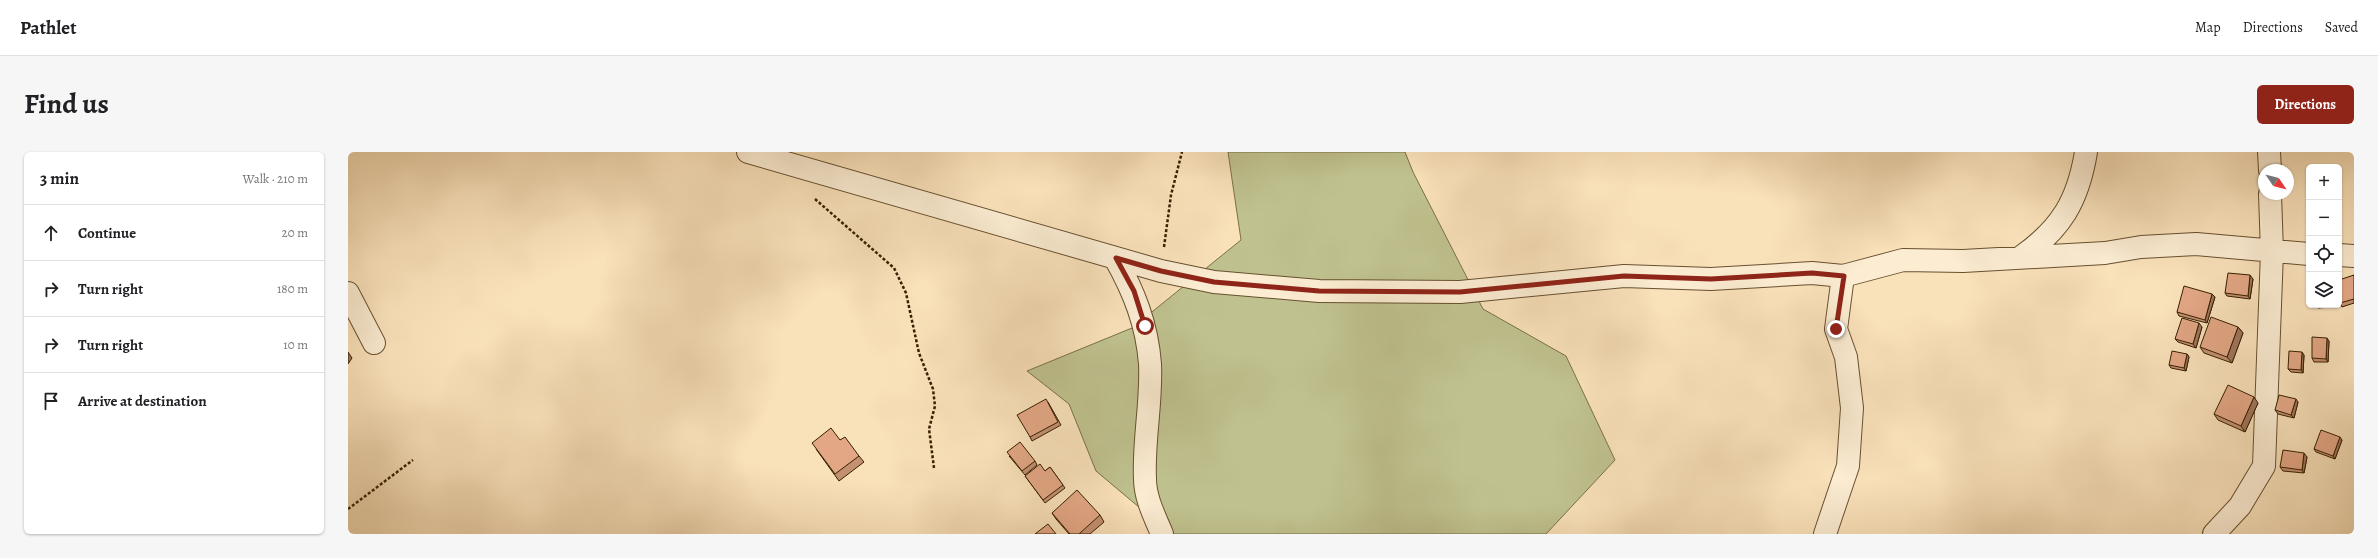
<!DOCTYPE html>
<meta charset="utf-8">
<style>
:root{--surface:#fff;--page:#f6f6f6;--text:#202124;--muted:#757577;--line:#e0e0e0;--accent:#8f2418}
body{margin:0;font-family:Alegreya,serif;background:var(--page);color:var(--text)}
.controls{position:absolute;right:12px;top:12px;display:grid;overflow:hidden;border-radius:6px;box-shadow:0 1px 3px #0004}
.controls button{width:36px;height:36px;display:grid;place-items:center;padding:0;border:0;border-bottom:1px solid var(--line);background:var(--surface);color:var(--text);font:20px sans-serif}
.compass{position:absolute;left:1910px;top:12px;width:36px;height:36px;border-radius:50%;background:var(--surface);box-shadow:0 1px 3px #0004;rotate:125deg}
.stop{position:absolute;width:12px;height:12px;margin:-9px;border:3px solid #8f2418;border-radius:50%;background:#fff}
.stop.end{background:#8f2418;border-color:#fff;box-shadow:0 1px 4px #0008}
.list{margin:0;padding:0;list-style:none}
h2{display:flex;justify-content:space-between;align-items:center;height:52px;margin:0;padding:0 16px;font-size:17px}
h2 small{font-size:13px;font-weight:400;color:var(--muted)}
.list li{display:grid;grid-template-columns:26px 1fr auto;gap:12px;align-items:center;box-sizing:border-box;height:56px;padding:0 16px;border-top:1px solid var(--line)}
.list b{display:block;font-size:15px;white-space:nowrap}
.list em{font-size:13px;font-style:normal;color:var(--muted)}
.icon{flex:none;width:22px;height:22px;fill:none;stroke:currentColor;stroke-width:2;stroke-linecap:round;stroke-linejoin:round}
.map{position:relative;flex:none;width:2006px;height:382px;overflow:hidden;border-radius:6px}
header{display:flex;align-items:center;gap:24px;box-sizing:border-box;height:56px;padding:0 20px;background:var(--surface);border-bottom:1px solid var(--line)}
header strong{font-size:19px}
nav{display:flex;gap:22px;margin-inline-start:auto;font-size:14px}
.intro{display:flex;align-items:center;justify-content:space-between;box-sizing:border-box;height:96px;padding:0 24px}
h1{margin:0;font-size:28px}
.button{padding:10px 18px;border-radius:6px;background:var(--accent);color:#fff;font-size:14px;font-weight:700}
main{display:flex;gap:24px;padding:0 24px}
aside{flex:1;background:var(--surface);border-radius:6px;box-shadow:0 1px 3px #0004}
.map>svg:first-child{display:block}
</style>
<header>
<strong>Pathlet</strong>
<nav><a>Map</a><a>Directions</a><a>Saved</a></nav>
</header>
<div class="intro"><h1>Find us</h1><a class="button">Directions</a></div>
<main>
<aside>
<h2>3 min<small>Walk · 210 m</small></h2>
<ul class="list">
<li><svg class="icon" aria-label="ahead" viewBox="0 0 24 24"><path d="M12 20V5M6 11l6-6 6 6"/></svg><div><b>Continue</b></div><em>20 m</em></li>
<li><svg class="icon" aria-label="right" viewBox="0 0 24 24"><path d="M7 20v-9h11M14 6l5 5-5 5"/></svg><div><b>Turn right</b></div><em>180 m</em></li>
<li><svg class="icon" aria-label="right" viewBox="0 0 24 24"><path d="M7 20v-9h11M14 6l5 5-5 5"/></svg><div><b>Turn right</b></div><em>10 m</em></li>
<li><svg class="icon" aria-label="arrive" viewBox="0 0 24 24"><path d="M6 21V4h12l-3 4 3 4H6"/></svg><div><b>Arrive at destination</b></div></li>
</ul>
</aside>
<div class="map">
<svg width="2006" height="382" viewBox="0 0 2006 382">
<rect width="100%" height="100%" fill="#f9e1ba"/>
<filter id="stains"><feTurbulence type="fractalNoise" baseFrequency=".005" numOctaves="4"/><feColorMatrix values="0 0 0 0 .2 0 0 0 0 .09 0 0 0 0 .02 0 0 0 .5 -.17"/></filter>
<radialGradient id="worn" r=".72"><stop offset=".6" stop-color="#630" stop-opacity="0"/><stop offset="1" stop-color="#630" stop-opacity=".3"/></radialGradient>
<!-- green -->
<path fill="#bfc28f" stroke="#7b7048" d="M880 0H1057L1065 20 1135 157 1218 204 1267 308 1198 382H823L748 319 721 252 679 219 784 176 893 88Z"/>
<g fill="none" stroke-linecap="round" stroke-linejoin="round">
<defs>
<path id="minor" d="M400 0 813 119 866 130 971 139 1112 140 1276 124 1363 127 1464 121 1495 124 1555 108 1615 109 1757 101 1793 95 1848 92 1961 102
M1921 0 1922 18
M1991 103 2006 104
M1673 105C1713 77 1730 49 1738 0
M767 106C786 140 799 172 802 212 804 250 795 289 797 327 797 346 807 365 814 382
M0 141 26 191
M1477 382 1500 314 1504 256 1498 205 1488 177 1495 124
M1866 382 1892 354 1916 314 1924 100 1922 42"/>
</defs>
<!-- minor casing -->
<use href="#minor" stroke="#68502f" stroke-width="24"/>
<!-- path -->
<path stroke="#371f01" stroke-width="2.5" stroke-dasharray="3 2" stroke-linecap="butt" d="M467 47 546 116 558 141 571 201 585 237 587 254 581 277 586 316
M816 95 823 43 834 0
M0 357 65 308"/>
<!-- minor -->
<use href="#minor" stroke="#fbecd2" stroke-width="22"/>
</g>
<!-- wall -->
<path fill="#c39072" stroke="#371f01" d="M2006 123V151L1994 155 1992 151Z
M1905 127 1902 147 1879 144 1877 141Z
M1864 142 1867 145 1859 171 1831 164 1829 160Z
M1968 153H1982V155L1970 156Z
M1854 175 1848 196 1830 190 1827 187Z
M1890 175 1895 181 1884 211 1856 201 1852 195Z
M1981 189 1980 210H1966L1964 206Z
M1839 202 1841 205 1838 219 1823 216 1821 213Z
M1956 203 1955 221 1943 220 1940 217Z
M700 250 713 273 684 289 682 285Z
M1950 250 1946 266 1930 262 1927 258Z
M1910 251 1897 280 1870 268 1866 262Z
M492 288 511 304 516 310 491 329 468 297Z
M1994 288 1987 307 1968 300 1966 297Z
M661 304 687 309 689 313 677 323Z
M1959 305 1956 321 1935 319 1932 315Z
M702 315 717 336 697 351 677 324 697 319Z
M704 361 752 363 756 370 742 382H721L708 367Z"/>
<!-- shaded-wall -->
<path fill="#9f755d" stroke="#371f01" d="M1902 123 1905 127 1902 147 1900 144Z
M1864 142 1867 145 1859 171 1857 168Z
M1851 171 1854 175 1848 196 1845 192Z
M1890 175 1895 181 1884 211 1879 205Z
M1979 186 1981 189 1980 210 1978 207Z
M0 200 4 206 0 212Z
M1954 200 1956 203 1955 221 1953 218Z
M1839 202 1841 205 1838 219 1836 216Z
M1906 245 1910 251 1897 280 1893 274Z
M1948 247 1950 250 1946 266 1943 263Z
M1992 285 1994 288 1987 307 1985 304Z
M1956 301 1959 305 1956 321 1954 318Z"/>
<!-- building -->
<path fill="#e3a785" stroke="#371f01" d="M1880 121 1902 123 1900 144 1877 141Z
M2006 123V147L1992 151 1991 128Z
M1836 134 1864 142 1857 168 1829 160Z
M1863 165 1890 175 1879 205 1852 195Z
M1834 166 1851 171 1845 192 1827 187Z
M1964 185 1979 186 1978 207 1964 206Z
M1824 199 1839 202 1836 216 1821 213Z
M1941 199 1954 200 1953 218 1940 217Z
M1880 233 1906 245 1893 274 1866 262Z
M1931 243 1948 247 1943 263 1927 258Z
M698 247 710 270 682 285 669 263Z
M483 276 492 288 497 285 511 304 487 322 464 291Z
M1973 278 1992 285 1985 304 1966 297Z
M672 290 687 309 674 319 659 300Z
M1935 298 1956 301 1954 318 1932 315Z
M692 312 697 319 702 315 715 333 695 348 677 324Z
M729 338 752 363 731 382H722L704 361Z
M700 372 708 382H687Z"/>
<g fill="none" stroke-linecap="round" stroke-linejoin="round">
<!-- route -->
<path stroke="#8f2418" stroke-width="5" d="M797 174 786 139 768 106 813 119 866 130 971 139 1112 140 1276 124 1363 127 1464 121 1496 124 1488 177"/>
</g>
<rect width="100%" height="100%" filter="url(#stains)"/>
<rect width="100%" height="100%" fill="url(#worn)"/>
</svg>
<div class="controls">
<button>+</button>
<button>−</button>
<button><svg class="icon" aria-label="locate" viewBox="0 0 24 24"><circle cx="12" cy="12" r="6"/><path d="M12 2v4M12 18v4M2 12h4M18 12h4"/></svg></button>
<button><svg class="icon" aria-label="layers" viewBox="0 0 24 24"><path d="M12 4l9 5-9 5-9-5zM3 14l9 5 9-5"/></svg></button>
</div>
<svg class="compass" viewBox="-18 -18 36 36"><path d="M0-13l5 13h-10z" fill="#e53935"/><path d="M0 13l5-13h-10z" fill="#757577"/></svg>
<div class="stop" style="left:797px;top:174px"></div>
<div class="stop end" style="left:1488px;top:177px"></div>
</div>
</main>
